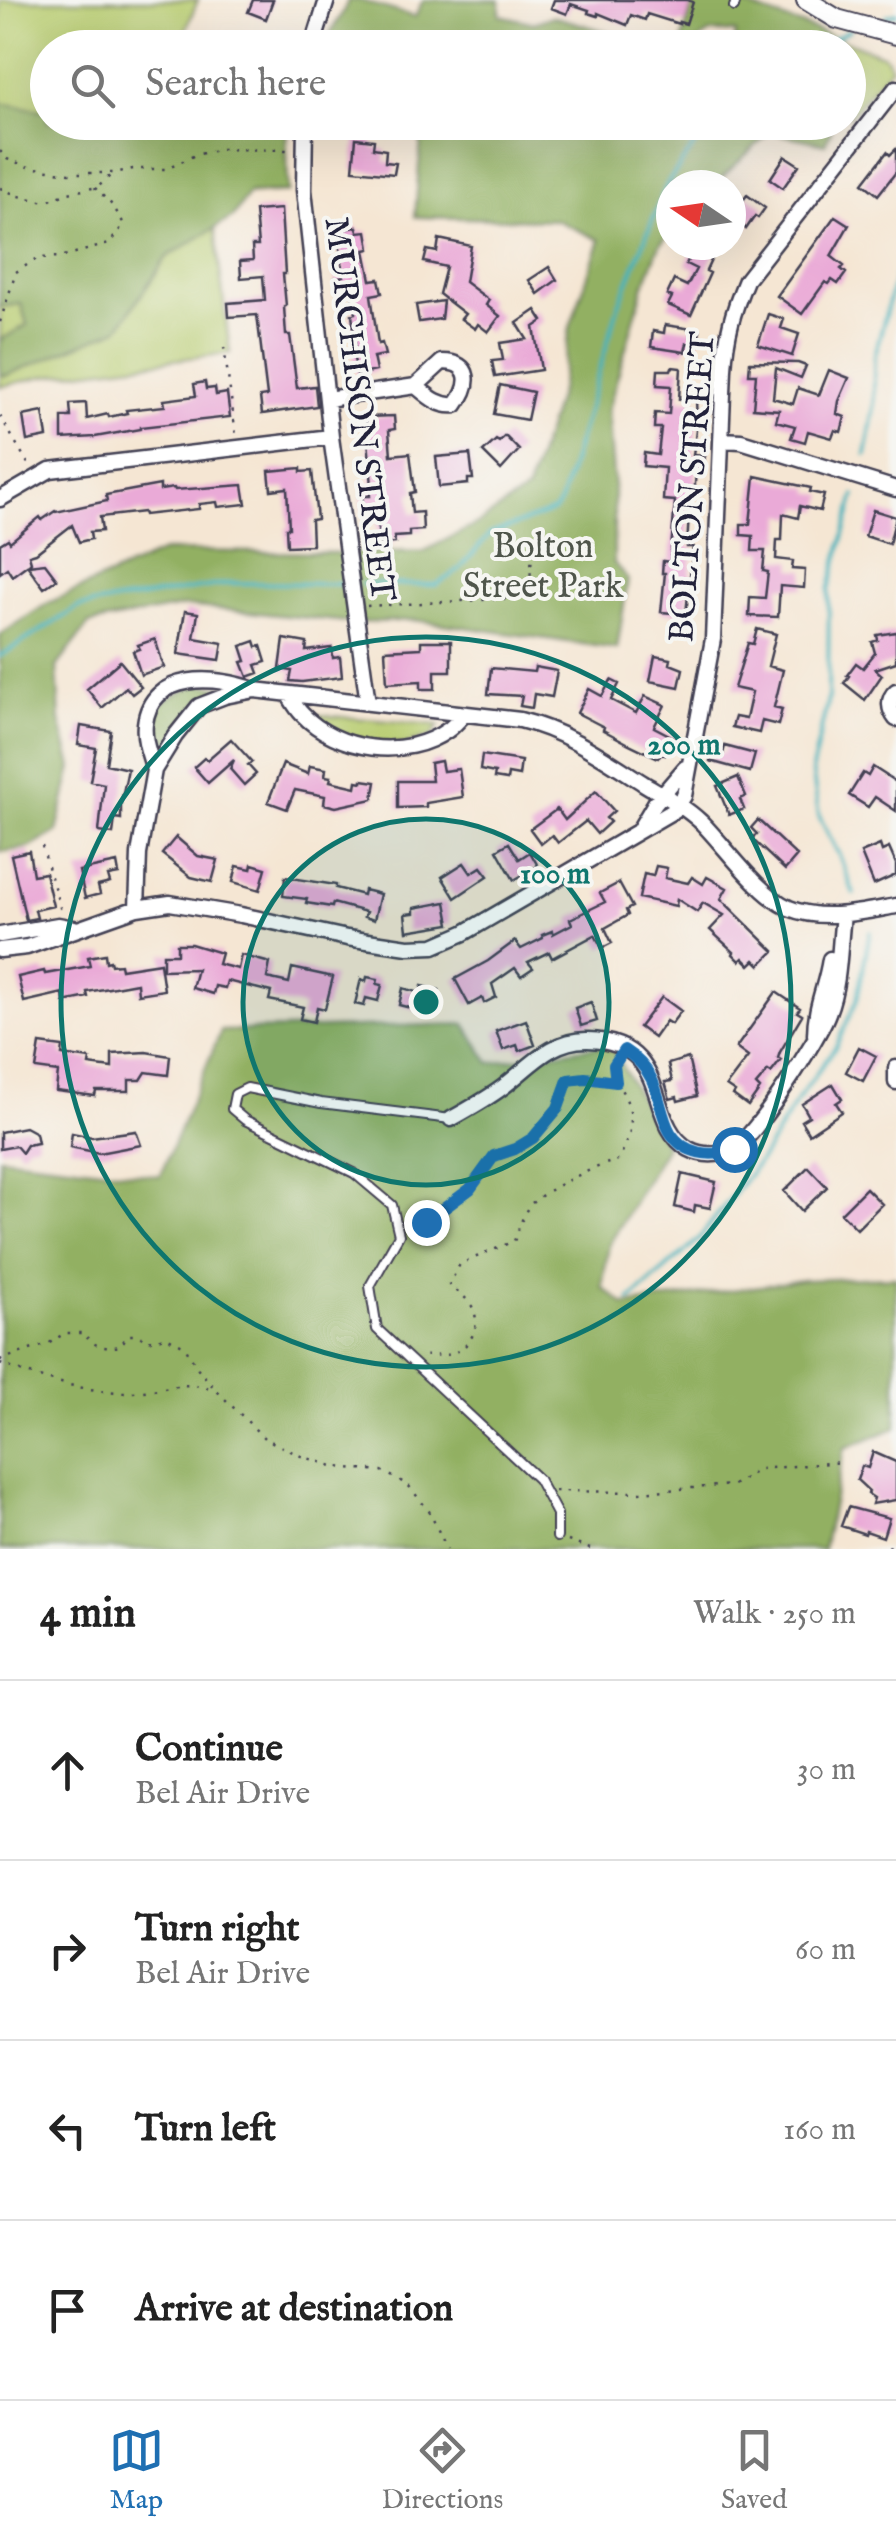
<!DOCTYPE html>
<meta charset="utf-8">
<style>
:root{--surface:#fff;--page:#f6f6f6;--text:#222;--muted:#767676;--line:#e0e0e0;--accent:#1f6fb2}
body{margin:0;font-family:"IM FELL English",serif;background:var(--page);color:var(--text)}
.compass{position:absolute;left:656px;top:170px;width:90px;height:90px;border-radius:50%;background:var(--surface);box-shadow:0 10px 40px #0002;rotate:283deg}
.stop{position:absolute;width:30px;height:30px;margin:-22px;border:8px solid #1f6fb2;border-radius:50%;background:#fff}
.stop.end{background:#1f6fb2;border-color:#fff;box-shadow:0 2px 10px #0008}
.list{margin:0;padding:0;list-style:none}
h2{display:flex;justify-content:space-between;align-items:center;height:130px;margin:0;padding:0 40px;font-size:42px}
h2 small{font-size:32px;font-weight:400;color:var(--muted)}
.list li{display:grid;grid-template-columns:65px 1fr auto;gap:30px;align-items:center;box-sizing:border-box;height:180px;padding:0 40px;border-top:2px solid var(--line)}
.list b{display:block;font-size:38px;white-space:nowrap}
.list p{margin:0;font-size:32px;white-space:nowrap;color:var(--muted)}
.list em{font-size:32px;font-style:normal;color:var(--muted)}
.icon{flex:none;width:55px;height:55px;fill:none;stroke:currentColor;stroke-width:2;stroke-linecap:round;stroke-linejoin:round}
.map{position:relative;flex:none;width:896px;height:1549px;overflow:hidden}
.search{position:absolute;background:var(--surface);box-shadow:0 10px 40px #0002;left:30px;right:30px;top:30px;height:110px;display:flex;align-items:center;gap:25px;box-sizing:border-box;padding:0 35px;border-radius:55px;color:var(--muted);font-size:38px}
.sheet{height:850px;background:var(--surface)}
nav{display:flex;justify-content:space-around;align-items:center;box-sizing:border-box;height:140px;border-top:2px solid var(--line);background:var(--surface);font-size:28px;color:var(--muted)}
nav a{display:grid;justify-items:center;gap:5px}
nav .on{color:var(--accent)}
.map>svg:first-child{display:block}
</style>
<div class="map">
<svg width="896" height="1549" viewBox="0 0 896 1549">
<rect width="100%" height="100%" fill="#f6f6f2"/>
<filter id="ink" filterUnits="userSpaceOnUse"><feTurbulence type="fractalNoise" baseFrequency=".01" numOctaves="2"/><feDisplacementMap in="SourceGraphic" scale="20" xChannelSelector="R" yChannelSelector="G"/><feConvolveMatrix kernelMatrix="1 2 1 2 8 2 1 2 1" color-interpolation-filters="sRGB"/></filter>
<filter id="wash" filterUnits="userSpaceOnUse"><feTurbulence type="fractalNoise" baseFrequency=".0048" numOctaves="4" result="noise"/><feDisplacementMap in="SourceGraphic" scale="40" xChannelSelector="R" yChannelSelector="G"/><feGaussianBlur stdDeviation="2.25" result="paint"/><feColorMatrix in="noise" values="0 0 0 0 0 0 0 0 0 0 0 0 0 0 0 0 0 1.4 0 .05"/><feComposite in="paint" operator="in"/></filter>
<g filter="url(#wash)">
<rect width="100%" height="100%" fill="#f5e6d3"/>
<!-- green -->
<path fill="#b8cc70" stroke="#6d7756" stroke-width="2.5" d="M0 0H198L179 47 48 48V122L286 123 288 192 211 197 230 353 40 377 0 387Z
M824 33 885 56 891 67 849 117 848 48H818Z
M307 714 439 725 432 736 404 745 359 743Z"/>
<!-- forest -->
<path fill="#92b062" stroke="#5a694e" stroke-width="2.5" d="M348 0H359L415 17 423 0H500V15L534 23 553 16 615 34V43L553 45 548 48 325 47C330 28 342 19 348 0Z
M694 0H730L824 33 826 47H734L736 33C716 32 706 29 695 47L631 48 636 38 681 44Z
M0 103 47 111 48 122 286 123 288 192 249 193 233 217 167 257 118 329 5 376 0 373V340L27 325 21 304 0 307Z
M416 123H827L831 130 825 144 770 132 714 185H671V232L660 245 644 285 608 410 614 486V563L628 580 617 649 414 620 358 623 186 606 89 624 57 667 60 720 72 767 57 832 29 848 0 852V635L48 603 165 551 348 553 424 551 479 523 527 490 560 390 570 327 600 240 556 220 415 217 421 139Z
M199 684 240 690 219 691 159 754 154 752C143 709 162 699 199 684Z
M465 1024 490 1063 610 1044 666 1146 609 1245 602 1287 625 1305 803 1280 896 1277V1428L845 1448 823 1549H0V1157L160 1176 221 1031Z"/>
<g fill="none" stroke-linecap="round" stroke-linejoin="round">
<!-- stream -->
<path stroke="#42b2bc" stroke-width="4" d="M886 16 896 13
M816 48 849 30
M866 455 874 407V359L896 273
M362 584 436 585 459 570 490 534 554 511 560 503 618 307 667 184 711 122
M0 656 79 607 231 583 342 584
M854 894 839 855 819 816 812 769 828 699 829 590 855 495
M630 1300 698 1240 763 1156 792 1108 836 1046 857 1000 870 932"/>
</g>
<g id="blocks">
<!-- building -->
<path fill="#eaaad7" d="M253 0H273L266 19 248 12Z
M554 0H687L693 2 686 24 679 22V24L647 14 645 20 631 15 627 25 598 13V16L588 13 589 10 571 4 567 14 551 8Z
M356 138 374 140 373 148 386 150 385 162 396 163 394 174 353 170Z
M896 149V172L878 195 863 183 887 152 890 155Z
M785 156 799 165 783 188 770 179Z
M747 195 765 208 758 218 755 216 746 229 743 226 731 244V225L742 210 738 207Z
M281 209 285 274H283L286 306 284 307 286 335H290L297 388 315 386 317 406 262 414 260 397 267 396 257 315 229 317 228 303 265 300 263 276 241 278 240 261 253 260 252 246H258L255 211Z
M835 216 849 225 831 256 844 266 841 269 846 273 838 284 832 280 829 284 825 282 802 314 777 296Z
M357 227 358 232 367 231 370 249 365 250 371 280 379 279 382 293 371 295 378 344 382 343 385 355 373 357 376 371 357 375 353 353 356 352 352 314 356 313 351 288 338 291 335 278 344 276 338 235 345 234 344 229Z
M439 239 471 246 465 282 489 300 486 305 500 316 488 332 478 324 475 329 461 319 465 314 439 294 446 267 424 262 427 250 437 252Z
M696 245H718L706 271 710 273 691 315 668 305 672 297 667 295 674 280 687 286 696 269 686 264Z
M549 267 557 280 538 294 529 280Z
M443 301 441 319 419 322 416 305Z
M536 310 543 321 534 327 541 370 495 377 492 361 503 360 500 343 527 339 517 323Z
M768 314 784 319 781 328 799 334 792 356 758 345Z
M665 325 700 330 698 345 687 343 685 352 651 347 653 331 664 333Z
M750 362 798 363 806 366 801 378 776 368 773 398 793 404 798 388 819 395 829 370 849 378 839 401 837 414 845 417 841 432 835 430 832 438 808 431 805 442 791 438 795 426 776 421 779 410 753 408 756 374H749Z
M672 367 681 368 679 399 696 400 697 422 693 455 705 456 703 471 696 470 694 498 690 497 687 547H693L686 614 661 612 665 573H662L663 561 670 562 675 501 663 500 665 468 643 466 644 453 658 455 661 428H654L655 413 669 414 671 386 657 385 658 370H671Z
M205 382 206 389 215 388 216 395 227 393 230 417 140 427V429L95 437 62 439V417H71L70 404 86 403 87 419 108 414 109 417 127 413 126 410 165 406 164 400 196 396 194 384Z
M500 385 533 392 527 420 494 414Z
M43 412 47 437 27 441 23 416Z
M394 416 395 429 389 430 391 455 410 453 415 492 410 493 412 513 422 512 423 530 409 531V536L394 537 395 543 379 544 377 514 364 515 362 496H370L369 486H372L366 417Z
M505 436 519 450 501 470 483 452 496 440 499 442Z
M470 454 473 479H468V484L439 487 436 457Z
M301 468V472L312 471 317 519 311 520 312 545 287 546 286 528H289L287 488 271 490 269 471Z
M755 476 811 488 810 492 824 495 820 511 800 506 798 518 783 514 782 540H777L776 559 793 561 792 569 805 570 804 588 780 586 778 617 749 616 750 597 765 598 768 572 763 571 765 551H752L753 536 741 535V524H750Z
M160 485V490L174 488 175 490 243 485 246 504 218 507 217 502 199 504V509L144 515 143 512 100 517 102 531 90 532 91 539 79 542 72 525 36 553 29 555 31 562 28 565 45 563 57 579 44 588 27 565 12 576 7 568 0 573V544L8 539 10 542 40 517 42 520 55 511 56 512 107 501 106 495Z
M873 510 896 517 889 544 865 536Z
M185 611 198 613 194 638 223 643 220 660 178 654Z
M757 629 776 634 768 666 783 670 774 707 782 709 778 725 762 721 759 733 732 727 735 717 746 719 752 692 734 688 748 643 753 644Z
M896 632V662L875 669 882 675 865 700 844 683 849 676 847 675 856 663 863 668 875 653 872 642 878 640 877 635Z
M155 639 164 667 141 675 133 651 140 649 138 645Z
M284 639 307 643 306 651 332 648 333 658 340 657 342 677 302 682 290 681 292 671 280 669Z
M255 641 257 647 261 646 266 662 256 665 259 673 248 677 242 662 246 661 241 646Z
M421 641H451V671H435V689H421V681L387 683 385 650 421 648Z
M655 656 671 659 670 664 683 669 679 687 650 681Z
M120 661 141 687 132 694 126 687 102 708 87 689Z
M535 667 557 671 552 697 534 694 532 708 520 706 522 696 488 694 491 668 534 672Z
M611 680 619 684 611 700 636 713 645 696 665 705 654 727 675 738 665 755 661 753 658 758 629 744 603 730 604 727 577 713 589 689 602 696Z
M81 726 111 731 106 764 128 769 121 802V819L115 818 113 834 99 832 104 784 90 781 96 748 78 745Z
M231 739 252 762 248 765 256 774 244 785 230 769 234 760 208 783 194 767 204 758 207 760Z
M725 746 755 754 750 772 710 761 712 751 723 754Z
M482 755 521 761 519 776 508 774 507 780 494 778 495 773 480 770Z
M441 761 443 771 459 769 463 797 426 803V807L398 808V781H432L430 763Z
M283 764 308 774 310 766 326 769 325 776 331 777 330 781 356 787 357 781 362 782V780L376 782 373 799 336 807 324 804 325 796 295 790 287 809 268 802Z
M873 767 896 782V811L875 797 868 807 849 795 863 773 868 776Z
M738 777 746 796 740 799 744 809 729 815 717 786Z
M596 791 614 811 606 818 610 822 597 834 586 821 558 843 552 835 541 844 530 829 557 809 565 820Z
M758 820 797 856 785 870 752 839 757 834 751 828Z
M176 837 198 856 218 860 212 882 191 877 162 854Z
M509 843 519 859 530 852 538 866 514 880 497 850Z
M880 845 882 851 889 848 896 864V875L874 885 861 853Z
M29 851 33 875 45 873 53 906 35 910 37 918 26 920 11 855Z
M117 863 119 874 108 876 110 883 98 886 100 894 85 898 79 871Z
M464 863 471 873 481 867 488 876 455 898 442 877Z
M252 864 266 868 260 890 233 882 237 866 251 869Z
M656 866 667 868 665 878 688 883 692 877 703 884 707 877 727 888 721 899 774 951 760 965 755 960 750 965 743 958 740 961 733 954 734 952 710 930 724 915 703 903 697 912 677 899 676 906 639 898 644 874 653 876Z
M285 877 336 885V888L363 895 364 890 380 894 374 920 364 917 366 912 333 903 332 907 306 903 307 899 283 896Z
M619 883 632 907 626 910 628 915 605 928 612 943 602 948 595 935 552 958 549 952 528 962 533 968 521 976 515 968 492 984 496 997 484 1003 482 998 469 1005 455 979 488 961 515 941 521 949 543 938 542 935 552 931 553 934 572 924 570 919 605 902 600 893Z
M446 902 450 924 407 931 405 914 414 913V908Z
M177 944H191L221 953 218 964 238 969 241 955 270 963 267 978 289 983 292 968 333 977 325 1009 317 1007 314 1022 300 1019 303 1007 269 1000 271 992 227 981 225 988 215 986 213 994 192 988 197 969 163 970V954H177Z
M105 954 106 962 110 961 111 965 120 964 121 969 160 963 164 990 138 994 137 983 87 992 88 997 64 1002 63 993 24 1002 18 977 44 971 45 974 90 966 88 957Z
M367 977 378 979 377 984 382 985 378 1001 366 998 364 1006 355 1004 361 979 366 981Z
M422 986 439 990 435 1006 428 1004 426 1012 399 1005 403 988 420 993Z
M776 992 800 1008 797 1012 802 1015 780 1052 778 1058 781 1060 771 1073 768 1071 756 1085 760 1089 748 1106 733 1095 735 1092 726 1086 748 1057 736 1048Z
M662 997 681 1011 671 1024 666 1021 654 1038 639 1027Z
M591 1002 597 1021 581 1026 575 1008Z
M526 1020 535 1045 519 1051 517 1045 503 1050 496 1031Z
M40 1044 63 1047 62 1055 90 1059 89 1065 112 1068V1054L146 1052 170 1056 168 1075 146 1072 141 1080H129V1091H96L95 1096 56 1091 58 1072 36 1069Z
M859 1047 876 1056 863 1081 846 1072Z
M688 1058 697 1096 678 1101 677 1097 670 1099 665 1082 672 1081 668 1064Z
M833 1084 842 1099 836 1103 842 1112 809 1134 801 1121 809 1116 802 1104Z
M25 1127 36 1133 38 1143 27 1145 22 1153 16 1146 0 1149V1132Z
M136 1131 141 1145 99 1153 70 1147 72 1133 92 1137Z
M808 1167 827 1187 802 1211 784 1191Z
M682 1174 716 1182 710 1208 695 1205 694 1212 675 1207Z
M866 1188 882 1204 857 1229 841 1213Z
M873 1452 896 1462V1500L872 1504 874 1498 868 1494 869 1491 857 1480 862 1466 868 1468Z
M848 1507 889 1518 883 1537 866 1531 865 1534 841 1526Z"/>
</g>
</g>
<g filter="url(#ink)">
<use href="#blocks" fill-opacity="0" stroke="#423f52" stroke-width="2.5"/>
<g fill="none" stroke-linecap="round" stroke-linejoin="round">
<defs>
<path id="service" d="M734 7 736 0
M451 1119 321 1103 247 1088 235 1094 232 1109 245 1120 354 1173 392 1205 399 1235 370 1286 377 1329 538 1479 557 1514V1537"/>
<path id="minor" d="M312 48 327 0
M305 122 304 190 331 437 368 703
M327 399 416 386 442 362C473 362 471 385 456 405 439 407 428 396 416 386
M722 440 741 441 896 489
M0 499 50 470 331 437
M896 691C887 699 889 710 896 719
M288 694C292 700 296 708 302 714 337 751 405 761 448 730 454 726 459 719 465 714
M154 770C150 756 143 740 145 724 151 670 218 676 255 690
M639 830 655 803 685 768
M137 908 139 854 154 770 175 736 199 706 225 696 255 690 520 720C566 731 604 758 643 783 663 795 684 806 701 822 726 847 758 894 789 908 822 922 862 912 896 906
M0 935 58 925 74 928
M0 950 27 947 137 908 170 903 241 915 347 938 408 947 434 946 464 933 675 810 684 796 713 639 724 369C726 335 733 311 746 280L896 88
M815 1035C815 1005 826 987 830 959
M896 1068V1082
M451 1119C469 1109 487 1099 503 1087 530 1067 551 1039 588 1040 674 1042 643 1123 689 1149 702 1156 719 1156 733 1149 754 1139 819 1038 828 1013 840 983 839 947 843 915"/>
<path id="tertiary" d="M806 0 837 19 896 35"/>
</defs>
<!-- service casing -->
<use href="#service" stroke="#423f52" stroke-width="12"/>
<!-- minor casing -->
<use href="#minor" stroke="#423f52" stroke-width="19"/>
<!-- tertiary casing -->
<use href="#tertiary" stroke="#423f52" stroke-width="22"/>
<!-- path -->
<path stroke="#423f52" stroke-width="2.5" stroke-dasharray="2.5 8" stroke-linecap="butt" d="M0 151 7 159 29 167 70 173H114L133 169H167L195 155 221 149 292 150
M0 188 19 196 45 202 68 193 98 187 112 174
M0 322 16 272 38 258 60 257 109 244 124 224 113 206 94 187
M224 347 236 435
M0 416 30 467
M367 606 518 598 530 582 533 537
M42 846 61 911
M616 1080 613 1065 617 1059
M409 1227 426 1222 470 1189 494 1156 515 1149 533 1139 558 1108 569 1080 585 1078 616 1082C636 1110 635 1130 618 1160 596 1166 547 1188 531 1204 523 1212 519 1230 514 1241L460 1264 449 1285C455 1290 463 1295 468 1301 484 1318 474 1347 451 1354 441 1357 430 1354 419 1357
M0 1360 48 1344 65 1333H84C92 1347 105 1349 120 1346L128 1335H138L147 1341 166 1337 185 1346 195 1365 215 1389 264 1438 301 1456 336 1467 382 1471 408 1485 429 1511 447 1549
M0 1364C40 1378 86 1393 129 1392 158 1392 185 1379 213 1389
M555 1491 639 1492 733 1485 760 1469 841 1462
M568 1541 590 1549
M878 1549 896 1545"/>
<!-- service -->
<use href="#service" stroke="#fff" stroke-width="8"/>
<!-- minor -->
<use href="#minor" stroke="#fff" stroke-width="14"/>
<!-- tertiary -->
<use href="#tertiary" stroke="#fff" stroke-width="18"/>
</g>
</g>
<g fill="none" stroke-linecap="round" stroke-linejoin="round" filter="url(#ink)">
<!-- route -->
<path stroke="#1f6fb2" stroke-width="12" d="M426 1222 470 1189 494 1156 515 1149 533 1138 558 1108 568 1080 585 1078 616 1082 614 1065 624 1050C635 1057 645 1066 651 1078 660 1095 661 1116 670 1132 684 1155 712 1158 734 1149"/>
</g>
<!-- distance rings -->
<circle cx="426" cy="1002" r="183" fill="#0f766e" fill-opacity=".12"/>
<g fill="none" stroke="#0f766e" stroke-width="5">
<circle cx="426" cy="1002" r="183"/>
<circle cx="426" cy="1002" r="365"/>
</g>
<g text-anchor="middle" stroke-width="8" stroke-linejoin="round" paint-order="stroke">
<!-- street labels -->
<g font-size="35" fill="#22223b" stroke="#f6f6f2">
<text transform="translate(361 409) rotate(83)" y="12">MURCHISON STREET</text>
<text transform="translate(691 487) rotate(-86)" y="12">BOLTON STREET</text>
</g>
<!-- park labels -->
<g font-size="35" fill="#4f554b" stroke="#f6f6f2">
<text x="543" y="557">Bolton<tspan x="543" dy="40">Street Park</tspan></text>
</g>
</g>
<circle cx="426" cy="1002" r="15" fill="#0f766e" stroke="#f6f6f2" stroke-width="5"/>
<g font-size="30" text-anchor="middle" font-weight="bold" fill="#0f766e" stroke="#f6f6f2" stroke-width="8" stroke-linejoin="round" paint-order="stroke">
<text x="684" y="754">200 m</text>
<text x="555" y="883">100 m</text>
</g>
</svg>
<svg class="compass" viewBox="-18 -18 36 36"><path d="M0-13l5 13h-10z" fill="#e53935"/><path d="M0 13l5-13h-10z" fill="#767676"/></svg>
<div class="stop" style="left:734px;top:1149px"></div>
<div class="stop end" style="left:426px;top:1222px"></div>
<div class="search"><svg class="icon" aria-label="search" viewBox="0 0 24 24"><circle cx="10" cy="10" r="6"/><path d="M15 15l6 6"/></svg>Search here</div>
</div>
<section class="sheet">
<h2>4 min<small>Walk · 250 m</small></h2>
<ul class="list">
<li><svg class="icon" aria-label="ahead" viewBox="0 0 24 24"><path d="M12 20V5M6 11l6-6 6 6"/></svg><div><b>Continue</b><p>Bel Air Drive</p></div><em>30 m</em></li>
<li><svg class="icon" aria-label="right" viewBox="0 0 24 24"><path d="M7 20v-9h11M14 6l5 5-5 5"/></svg><div><b>Turn right</b><p>Bel Air Drive</p></div><em>60 m</em></li>
<li><svg class="icon" aria-label="left" viewBox="0 0 24 24"><path d="M17 20v-9H6M10 6l-5 5 5 5"/></svg><div><b>Turn left</b></div><em>160 m</em></li>
<li><svg class="icon" aria-label="arrive" viewBox="0 0 24 24"><path d="M6 21V4h12l-3 4 3 4H6"/></svg><div><b>Arrive at destination</b></div></li>
</ul>
</section>
<nav>
<a class="on"><svg class="icon" aria-label="map" viewBox="0 0 24 24"><path d="M3 6l6-2 6 2 6-2v14l-6 2-6-2-6 2zM9 4v14M15 6v14"/></svg>Map</a>
<a><svg class="icon" aria-label="directions" viewBox="0 0 24 24"><path d="M12 3l9 9-9 9-9-9zM9 14v-3h6M13 9l2 2-2 2"/></svg>Directions</a>
<a><svg class="icon" aria-label="saved" viewBox="0 0 24 24"><path d="M7 4h10v16l-5-4-5 4z"/></svg>Saved</a>
</nav>
